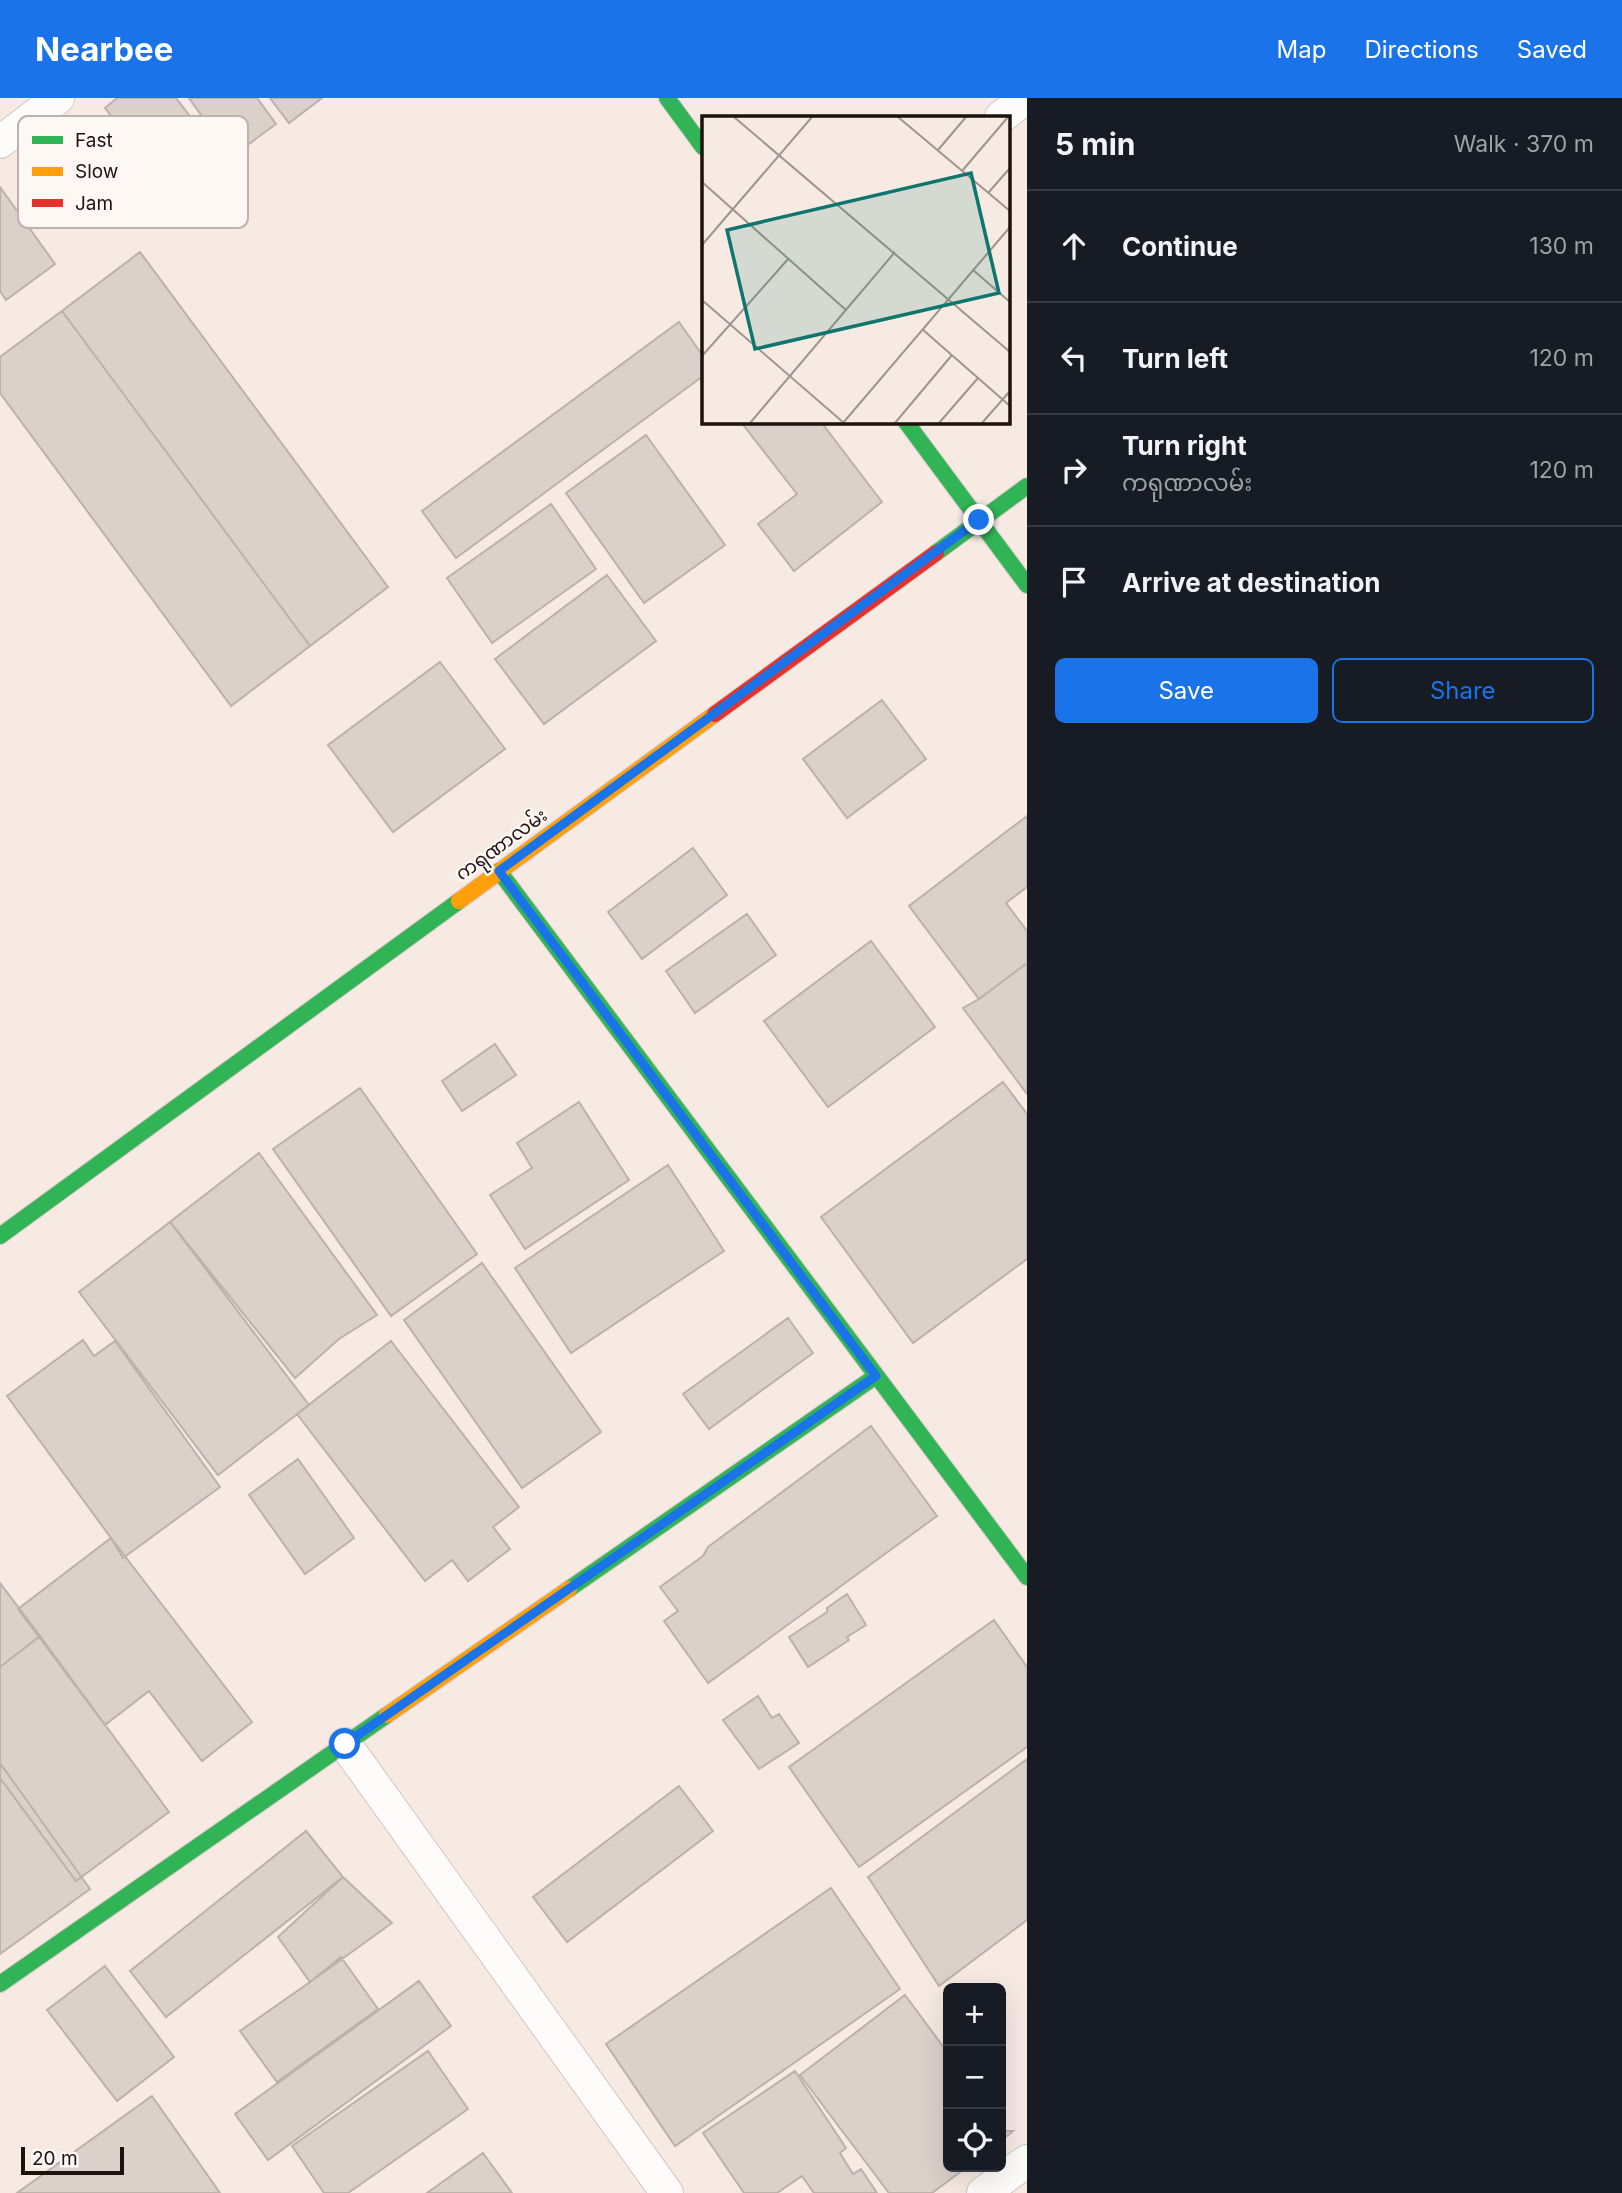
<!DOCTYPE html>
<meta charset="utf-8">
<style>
:root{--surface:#171b24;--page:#20242c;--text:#f1f3f6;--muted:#9ea1a6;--line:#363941;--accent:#1a73e8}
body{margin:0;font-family:Inter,"Noto Sans Myanmar",sans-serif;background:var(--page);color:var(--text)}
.controls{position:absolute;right:21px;bottom:21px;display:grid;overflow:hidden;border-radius:10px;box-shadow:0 7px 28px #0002}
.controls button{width:63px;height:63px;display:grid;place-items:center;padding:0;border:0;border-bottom:2px solid var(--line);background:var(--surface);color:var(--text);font:35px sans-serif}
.scale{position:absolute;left:21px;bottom:18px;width:103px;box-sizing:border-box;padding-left:7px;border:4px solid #1c120e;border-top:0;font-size:19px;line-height:24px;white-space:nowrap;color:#1c120e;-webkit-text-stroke:5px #fef8f5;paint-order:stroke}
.stop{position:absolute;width:21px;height:21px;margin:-16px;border:5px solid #1a73e8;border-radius:50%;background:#fff}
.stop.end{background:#1a73e8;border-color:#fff;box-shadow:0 2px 7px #0008}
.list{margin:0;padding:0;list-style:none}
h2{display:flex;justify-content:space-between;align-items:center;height:91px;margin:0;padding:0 28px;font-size:30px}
h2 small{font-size:23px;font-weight:400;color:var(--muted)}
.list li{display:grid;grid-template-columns:46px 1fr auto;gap:21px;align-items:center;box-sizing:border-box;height:112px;padding:0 28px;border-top:2px solid var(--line)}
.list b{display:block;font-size:26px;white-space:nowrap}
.list p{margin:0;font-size:23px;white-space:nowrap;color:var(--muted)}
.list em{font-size:23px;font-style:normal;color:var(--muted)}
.actions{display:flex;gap:14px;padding:21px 28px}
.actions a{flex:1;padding:16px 0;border:2px solid var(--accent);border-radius:10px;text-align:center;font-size:24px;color:var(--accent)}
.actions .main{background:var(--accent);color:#fff}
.icon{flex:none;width:38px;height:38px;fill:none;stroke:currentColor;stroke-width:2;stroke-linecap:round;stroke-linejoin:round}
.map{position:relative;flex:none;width:1027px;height:2095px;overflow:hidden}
header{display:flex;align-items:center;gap:42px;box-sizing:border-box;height:98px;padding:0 35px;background:var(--accent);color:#fff}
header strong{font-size:33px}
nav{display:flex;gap:38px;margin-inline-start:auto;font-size:24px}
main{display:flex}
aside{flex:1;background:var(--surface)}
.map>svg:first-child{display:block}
</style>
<header>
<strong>Nearbee</strong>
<nav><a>Map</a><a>Directions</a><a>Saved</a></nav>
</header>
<main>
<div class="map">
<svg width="1027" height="2095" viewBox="0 0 1027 2095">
<rect width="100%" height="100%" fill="#f7eae3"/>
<!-- building -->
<path fill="#dcd0ca" stroke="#bcb1ab" stroke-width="2" d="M117 0H176L208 42 159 80 105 10Z
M189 0H257L276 26 231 59Z
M270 0H322L289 25Z
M0 89 55 166 6 202 0 193Z
M140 154 388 489 310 548 62 213Z
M62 213 310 548 231 608 0 295V259Z
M679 224 703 258V278L456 460 422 413Z
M741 324H821L882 404 794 473 758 426 797 396Z
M646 337 725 447 644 505 566 395Z
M551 406 596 471 492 545 447 480Z
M607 477 656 543 544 626 495 561Z
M440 564 505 651 393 734 328 647Z
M882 602 926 661 847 720 803 661Z
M1027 718V789L1006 805 1027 833V865L979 901 909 808Z
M693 750 727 797 642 861 608 814Z
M747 816 776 857 695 915 666 873Z
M871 843 935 929 828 1009 764 923Z
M1027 865V996L963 910 979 901Z
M495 946 516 977 462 1013 442 983Z
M1003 984 1027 1016V1161L913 1245 821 1119Z
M360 990 477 1156 391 1218 273 1051Z
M579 1004 629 1082 525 1151 490 1097 532 1070 517 1045Z
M259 1055 377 1217 339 1241 295 1280 170 1124Z
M668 1067 724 1153 571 1255 515 1170Z
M170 1124 309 1307 218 1377 79 1194Z
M482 1165 601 1334 522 1390 404 1222Z
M788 1220 813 1255 709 1331 683 1296Z
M83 1242 94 1258 115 1243 220 1389 123 1460 111 1440 7 1298Z
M391 1243 519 1409 493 1429 510 1451 468 1483 452 1462 425 1483 297 1316Z
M871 1328 937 1418 708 1585 664 1523 678 1513 660 1489 703 1458 708 1449Z
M298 1361 354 1440 305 1476 249 1397Z
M111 1440 252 1624 202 1663 149 1593 105 1627 18 1511Z
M0 1485 40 1538 0 1569Z
M847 1496 866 1527 847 1539 849 1542 808 1569 789 1539 827 1514V1510Z
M994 1522 1027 1569V1649L859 1769 789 1669Z
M40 1538 169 1714 76 1783 0 1680V1569Z
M758 1598 772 1620 779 1616 799 1645 759 1671 723 1622Z
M1027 1661V1822L939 1888 868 1779Z
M0 1665 90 1791 0 1856Z
M679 1688 713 1733 567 1844 533 1799Z
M306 1733 343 1779 166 1919 130 1873Z
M343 1779 392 1825 310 1884 278 1839Z
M831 1790 900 1891 675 2048 606 1946Z
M341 1859 378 1911 277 1984 240 1933 310 1884Z
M105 1868 174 1959 117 2003 47 1912Z
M419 1883 451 1928 268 2062 235 2016Z
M905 1897 948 1955V2069H967L932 2095H889L800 1977Z
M428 1953 468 2011 348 2095H324L292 2048Z
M795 1973 846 2050 840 2055 853 2076 861 2071 877 2095H814L802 2078 777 2095H744L703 2035Z
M152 1998 220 2095H17Z
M1001 2033H1013L1001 2043Z
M483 2055 512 2095H427Z"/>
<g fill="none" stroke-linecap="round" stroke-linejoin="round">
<defs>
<path id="street" d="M1001 19 1026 0
M0 44 58 0
M345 1646 667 2095
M983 2095 1027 2063"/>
<path id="fast" d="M667 0 703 49
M906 324 1027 487
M936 455 1027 388
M499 773 1027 1479
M0 1138 459 803
M569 1491 876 1278
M0 1886 387 1617"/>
<path id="slow" d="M459 803 715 616
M387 1617 569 1491"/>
<path id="jam" d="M715 616 936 455"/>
</defs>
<!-- street casing -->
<use href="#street" stroke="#d2c6c2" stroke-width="34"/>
<!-- fast casing -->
<use href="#fast" stroke="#d2c6c2" stroke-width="18"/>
<!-- slow casing -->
<use href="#slow" stroke="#d2c6c2" stroke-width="18"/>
<!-- jam casing -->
<use href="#jam" stroke="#d2c6c2" stroke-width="18"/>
<!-- street -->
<use href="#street" stroke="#fefcfb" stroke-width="32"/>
<!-- fast -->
<use href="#fast" stroke="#30b455" stroke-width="16"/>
<!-- slow -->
<use href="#slow" stroke="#ff9f0a" stroke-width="16"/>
<!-- jam -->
<use href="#jam" stroke="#e5322d" stroke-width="16"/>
</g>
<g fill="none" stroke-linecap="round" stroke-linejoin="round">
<!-- route -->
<path stroke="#1a73e8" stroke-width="9" d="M345 1646 876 1278 499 773 979 422"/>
</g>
<g text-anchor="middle" stroke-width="5" stroke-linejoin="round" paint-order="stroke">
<!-- street labels -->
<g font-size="19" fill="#1c120e" stroke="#fef8f5">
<text transform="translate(501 746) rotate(-36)" y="7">ကရုဏာလမ်း</text>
</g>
</g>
<!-- overview -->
<g transform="translate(702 18)">
<rect width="308" height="308" fill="#f7eae3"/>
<path fill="none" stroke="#9f948e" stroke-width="2" d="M32 1 308 236M196 1 308 95M236 34 264 1M260 55 306 1M0 66 144 194M286 77 308 52M0 129 110 1M271 154 308 186M0 184 142 307M220 213 308 290M0 240 87 142M48 307 193 136M141 307 308 111M193 307 250 239M237 307 276 262M280 307 308 275"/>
<path fill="#0f766e" fill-opacity="0.15" stroke="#0f766e" stroke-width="3.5" d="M269 57 297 177 53 233 25 114Z"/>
<rect width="308" height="308" fill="none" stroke="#1c120e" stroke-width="3.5"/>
</g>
<!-- legend -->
<rect x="18" y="18" width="230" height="112" rx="10" fill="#fef8f5" stroke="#bab3b0" stroke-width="2"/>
<rect x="32" y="38" width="31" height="8" fill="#30b455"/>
<rect x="32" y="69" width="31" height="9" fill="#ff9f0a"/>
<rect x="32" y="101" width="31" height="8" fill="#e5322d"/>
<g font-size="19" fill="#1c120e">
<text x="75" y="49">Fast</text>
<text x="75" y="80">Slow</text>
<text x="75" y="112">Jam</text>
</g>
</svg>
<div class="controls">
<button>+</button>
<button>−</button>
<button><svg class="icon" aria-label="locate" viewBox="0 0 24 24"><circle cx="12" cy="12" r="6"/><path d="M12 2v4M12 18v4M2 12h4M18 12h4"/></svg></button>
</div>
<div class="scale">20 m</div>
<div class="stop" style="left:345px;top:1646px"></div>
<div class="stop end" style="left:979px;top:422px"></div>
</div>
<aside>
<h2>5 min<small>Walk · 370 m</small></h2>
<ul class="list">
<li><svg class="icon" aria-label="ahead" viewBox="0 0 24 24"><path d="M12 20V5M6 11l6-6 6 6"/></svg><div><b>Continue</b></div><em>130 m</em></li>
<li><svg class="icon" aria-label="left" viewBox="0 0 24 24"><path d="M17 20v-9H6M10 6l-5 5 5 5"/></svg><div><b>Turn left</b></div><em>120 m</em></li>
<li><svg class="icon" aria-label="right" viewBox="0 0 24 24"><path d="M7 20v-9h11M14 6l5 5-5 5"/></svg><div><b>Turn right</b><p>ကရုဏာလမ်း</p></div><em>120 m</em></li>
<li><svg class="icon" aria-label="arrive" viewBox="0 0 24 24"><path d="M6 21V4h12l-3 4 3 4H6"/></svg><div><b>Arrive at destination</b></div></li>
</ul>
<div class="actions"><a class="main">Save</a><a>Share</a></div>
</aside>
</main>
